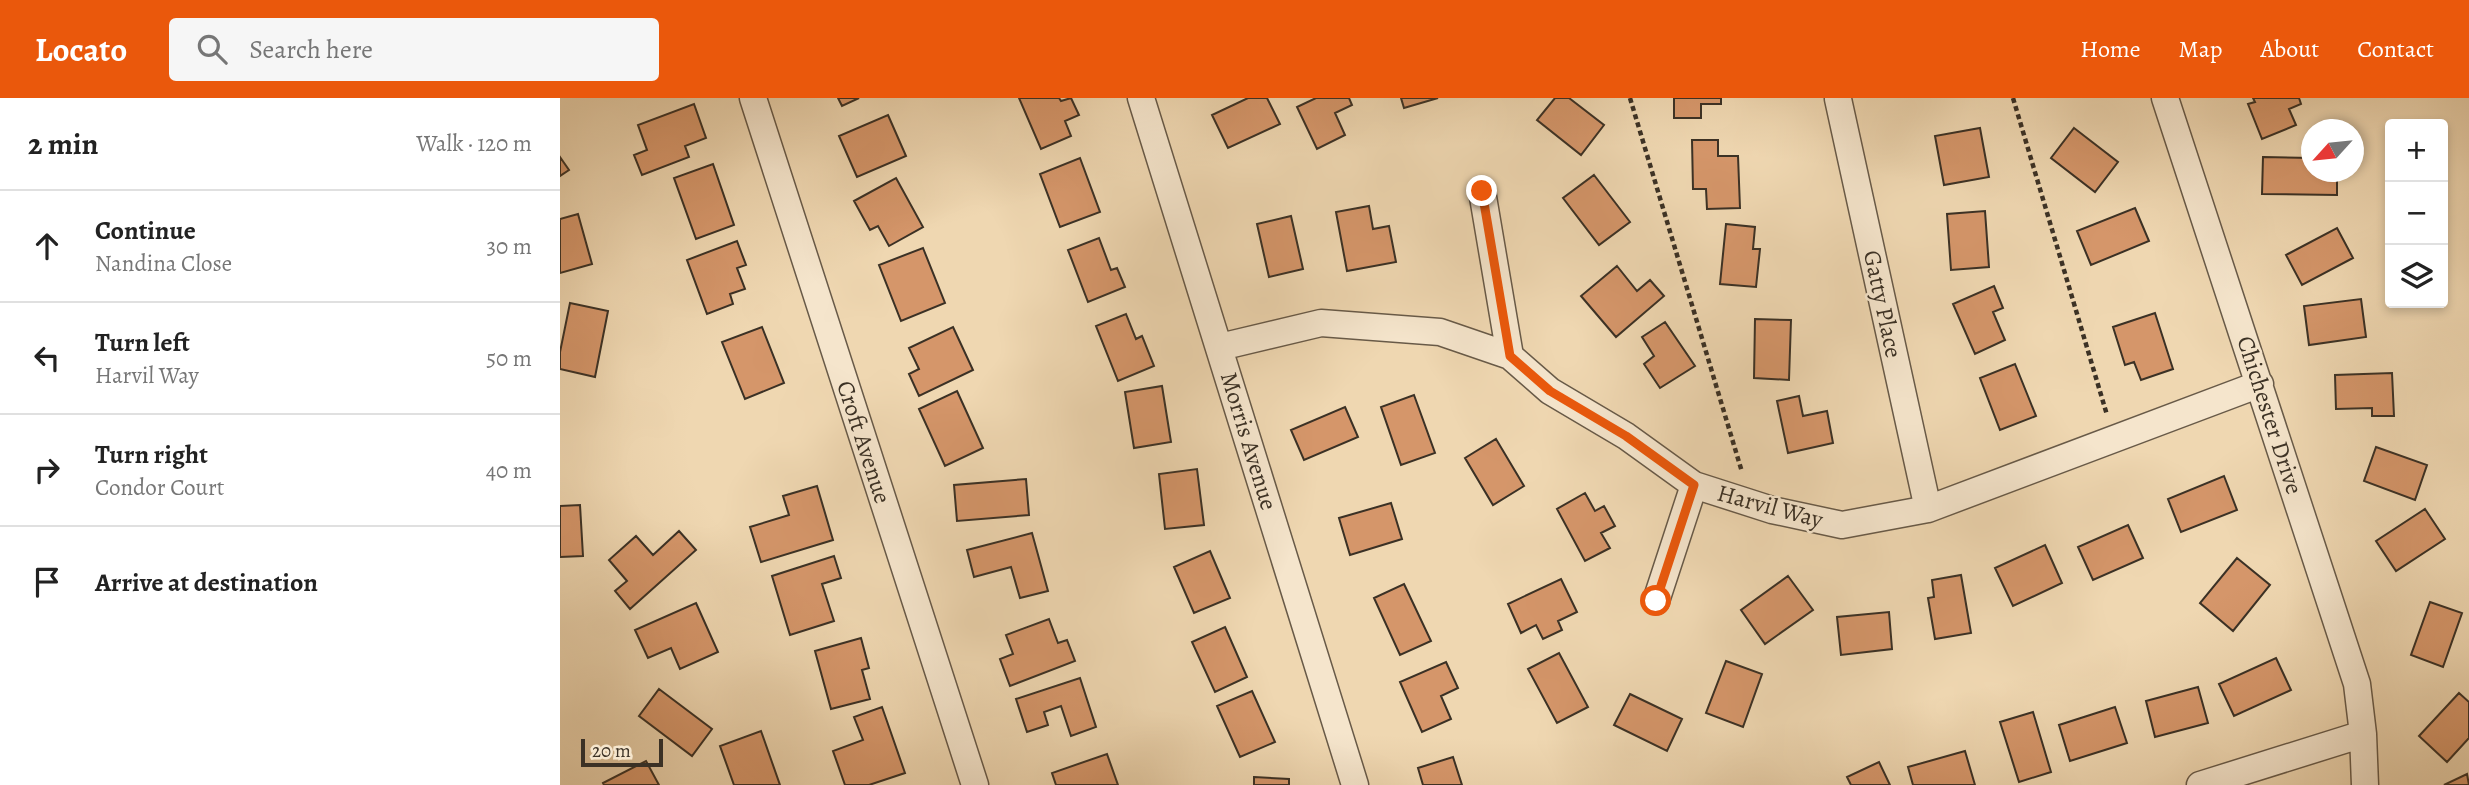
<!DOCTYPE html>
<meta charset="utf-8">
<style>
:root{--surface:#fff;--page:#f6f6f6;--text:#222;--muted:#767676;--line:#e0e0e0;--accent:#ea580c}
body{margin:0;font-family:Alegreya,serif;background:var(--page);color:var(--text)}
.controls{position:absolute;right:21px;top:21px;display:grid;overflow:hidden;border-radius:7px;box-shadow:0 4px 10px #0003}
.controls button{width:63px;height:63px;display:grid;place-items:center;padding:0;border:0;border-bottom:2px solid var(--line);background:var(--surface);color:var(--text);font:35px sans-serif}
.compass{position:absolute;left:1741px;top:21px;width:63px;height:63px;border-radius:50%;background:var(--surface);box-shadow:0 4px 10px #0003;rotate:243deg}
.scale{position:absolute;left:21px;bottom:18px;width:82px;box-sizing:border-box;padding-left:7px;border:4px solid #3b3125;border-top:0;font-size:19px;line-height:24px;white-space:nowrap;color:#3b3125;-webkit-text-stroke:5px #f5e5cc;paint-order:stroke}
.stop{position:absolute;width:21px;height:21px;margin:-16px;border:5px solid #ea580c;border-radius:50%;background:#fff}
.stop.end{background:#ea580c;border-color:#fff;box-shadow:0 2px 7px #0008}
.list{margin:0;padding:0;list-style:none}
h2{display:flex;justify-content:space-between;align-items:center;height:91px;margin:0;padding:0 28px;font-size:30px}
h2 small{font-size:23px;font-weight:400;color:var(--muted)}
.list li{display:grid;grid-template-columns:46px 1fr auto;gap:21px;align-items:center;box-sizing:border-box;height:112px;padding:0 28px;border-top:2px solid var(--line)}
.list b{display:block;font-size:26px;white-space:nowrap}
.list p{margin:0;font-size:23px;white-space:nowrap;color:var(--muted)}
.list em{font-size:23px;font-style:normal;color:var(--muted)}
.icon{flex:none;width:38px;height:38px;fill:none;stroke:currentColor;stroke-width:2;stroke-linecap:round;stroke-linejoin:round}
.map{position:relative;flex:none;width:1909px;height:687px;overflow:hidden}
header{display:flex;align-items:center;gap:42px;box-sizing:border-box;height:98px;padding:0 35px;background:var(--accent);color:#fff}
header strong{font-size:33px}
nav{display:flex;gap:38px;margin-inline-start:auto;font-size:24px}
.search{width:490px;height:63px;background:var(--page);display:flex;align-items:center;gap:18px;box-sizing:border-box;padding:0 24px;border-radius:7px;color:var(--muted);font-size:26px}
main{display:flex}
aside{flex:1;background:var(--surface)}
.map>svg:first-child{display:block}
</style>
<header>
<strong>Locato</strong>
<div class="search"><svg class="icon" aria-label="search" viewBox="0 0 24 24"><circle cx="10" cy="10" r="6"/><path d="M15 15l6 6"/></svg>Search here</div>
<nav><a>Home</a><a>Map</a><a>About</a><a>Contact</a></nav>
</header>
<main>
<aside>
<h2>2 min<small>Walk · 120 m</small></h2>
<ul class="list">
<li><svg class="icon" aria-label="ahead" viewBox="0 0 24 24"><path d="M12 20V5M6 11l6-6 6 6"/></svg><div><b>Continue</b><p>Nandina Close</p></div><em>30 m</em></li>
<li><svg class="icon" aria-label="left" viewBox="0 0 24 24"><path d="M17 20v-9H6M10 6l-5 5 5 5"/></svg><div><b>Turn left</b><p>Harvil Way</p></div><em>50 m</em></li>
<li><svg class="icon" aria-label="right" viewBox="0 0 24 24"><path d="M7 20v-9h11M14 6l5 5-5 5"/></svg><div><b>Turn right</b><p>Condor Court</p></div><em>40 m</em></li>
<li><svg class="icon" aria-label="arrive" viewBox="0 0 24 24"><path d="M6 21V4h12l-3 4 3 4H6"/></svg><div><b>Arrive at destination</b></div></li>
</ul>
</aside>
<div class="map">
<svg width="1909" height="687" viewBox="0 0 1909 687">
<rect width="100%" height="100%" fill="#efd7b1"/>
<filter id="stains"><feTurbulence type="fractalNoise" baseFrequency=".00286" numOctaves="4"/><feColorMatrix values="0 0 0 0 .2 0 0 0 0 .09 0 0 0 0 .02 0 0 0 .5 -.17"/></filter>
<radialGradient id="worn" r=".72"><stop offset=".6" stop-color="#630" stop-opacity="0"/><stop offset="1" stop-color="#630" stop-opacity=".3"/></radialGradient>
<!-- building -->
<path fill="#d5966a" stroke="#3b3125" stroke-width="2" d="M278 0H299L282 8Z
M459 0H499L501 3 511 0 519 17 505 23 511 38 481 51Z
M688 0H707L720 26 668 50 652 17Z
M756 0H789L792 7 775 15 785 37 757 51 737 9Z
M841 0H878L844 10Z
M995 0H1009L1044 27 1021 57 977 22Z
M1114 0H1161V6H1141V20H1114Z
M1693 0H1739L1741 6 1729 11 1736 27 1702 41 1688 6 1695 4Z
M134 6 146 40 125 48 129 59 82 77 74 57 87 52 78 27Z
M328 17 346 58 297 79 279 38Z
M1420 30 1429 79 1384 87 1375 38Z
M1514 30 1558 64 1535 94 1491 60Z
M1132 42H1158V58H1178L1180 110 1147 111 1146 91H1133Z
M0 59 9 72 0 78Z
M1703 59 1752 60V74H1777V97L1702 96Z
M520 60 540 114 500 129 480 76Z
M153 66 174 127 136 141 114 80Z
M1034 77 1070 124 1039 147 1003 100Z
M336 80 363 129 329 148 318 128 310 132 294 103Z
M809 108 813 131 829 128 836 164 787 173 776 114Z
M1575 110 1589 143 1531 167 1517 133Z
M1425 113 1429 169 1391 172 1387 116Z
M18 116 32 166 0 175V121Z
M731 118 743 171 709 179 697 126Z
M1166 126 1195 129 1193 151H1200L1196 189 1160 186Z
M1777 130 1793 160 1742 187 1726 157Z
M539 140 551 172 557 170 565 189 528 204 508 152Z
M177 143 186 167 177 170 185 191 170 196 173 206 147 216 127 162Z
M363 150 385 205 341 223 319 167Z
M1057 168 1077 193 1090 182 1104 198 1056 239 1021 198Z
M1434 188 1443 210 1433 214 1445 242 1415 256 1393 206Z
M1801 201 1806 239 1749 247 1744 208Z
M10 205 48 213 35 279 0 271V254Z
M1595 215 1613 271 1581 282 1574 264 1565 267 1553 229Z
M566 216 576 241 582 238 594 268 558 283 536 228Z
M1195 221 1231 222 1229 282 1194 280Z
M1105 224 1135 268 1100 290 1084 266 1094 258 1082 239Z
M202 229 224 285 185 301 162 244Z
M393 229 413 272 359 298 349 276 359 271 349 250Z
M1455 266 1476 318 1440 332 1420 280Z
M1832 275 1834 318H1812V310L1776 311 1775 277Z
M602 288 611 344 574 350 565 294Z
M397 293 423 350 385 368 359 311Z
M854 297 875 355 841 367 821 309Z
M1239 298 1243 318 1267 313 1273 345 1228 355 1217 303Z
M785 309 798 339 744 362 731 332Z
M936 341 964 388 933 407 905 360Z
M1816 349 1867 367 1855 402 1804 383Z
M637 371 644 427 605 431 599 376Z
M1664 378 1677 412 1621 434 1608 401Z
M466 381 469 417 397 423 394 387Z
M257 388 273 442 201 464 190 429 229 417 223 398Z
M1025 395 1035 413 1044 408 1055 428 1041 435 1050 450 1025 463 997 411Z
M831 405 842 441 790 457 779 420Z
M20 407 23 458 0 459V408Z
M1865 411 1885 441 1836 473 1816 443Z
M1568 427 1583 460 1533 482 1518 449Z
M119 433 136 452 70 511 55 493 67 483 49 462 76 438 93 457Z
M472 435 488 493 460 500 451 469 414 479 407 452Z
M1485 447 1502 485 1453 508 1435 470Z
M650 453 670 500 634 515 614 469Z
M274 458 281 480 262 486 274 523 230 537 212 478Z
M1677 460 1710 487 1673 533 1640 505Z
M1401 477 1411 535 1375 541 1368 500 1374 499 1372 482Z
M1228 478 1253 512 1205 546 1181 512Z
M1001 481 1017 514 998 523 1002 532 983 541 976 527 961 535 948 506Z
M844 486 871 543 840 557 814 500Z
M1870 504 1902 515 1883 569 1851 557Z
M136 505 158 554 120 571 111 550 88 560 75 532Z
M1329 514 1332 551 1281 557 1277 519Z
M489 521 498 545 507 542 515 563 450 588 440 561 453 556 446 537Z
M665 529 687 579 655 594 632 544Z
M301 540 309 570 302 572 310 601 271 611 255 553Z
M999 555 1028 609 997 625 968 571Z
M1716 560 1731 592 1674 618 1659 586Z
M1166 563 1202 576 1183 629 1146 615Z
M886 564 898 590 881 598 891 621 862 634 840 584Z
M520 580 536 629 511 638 501 608 484 614 488 627 467 634 456 601Z
M1638 589 1648 625 1595 639 1586 603Z
M99 591 152 631 132 658 79 618Z
M692 593 715 644 680 659 657 608Z
M1899 595 1909 604V640L1887 664 1859 638Z
M1070 596 1122 621 1107 653 1054 627Z
M322 609 345 675 309 687H285L273 653 303 642 294 619Z
M1555 609 1567 645 1510 663 1499 627Z
M1473 614 1491 674 1459 684 1440 624Z
M201 633 220 687H174L160 648Z
M1405 653 1415 687H1353L1348 669Z
M547 656 558 687H496L492 675Z
M893 659 902 687H863L858 670Z
M86 663 99 687H44L43 685Z
M1319 664 1330 687H1291L1287 679Z
M1907 676 1909 687H1884Z
M694 679 729 681V687H694Z"/>
<g fill="none" stroke-linecap="round" stroke-linejoin="round">
<defs>
<path id="street" d="M193 0 415 687
M581 0 795 687
M1605 0 1797 586 1803 636 1805 687
M1278 1 1368 411
M922 93 950 258
M660 249 761 225 880 234 950 258 990 293 1066 338 1134 387 1212 412 1282 427 1368 411 1700 286
M1096 503 1134 387
M1640 687 1803 636"/>
</defs>
<!-- street casing -->
<use href="#street" stroke="#685a48" stroke-width="29"/>
<!-- path -->
<path stroke="#3b3125" stroke-width="4.5" stroke-dasharray="5 3.5" stroke-linecap="butt" d="M1070 0 1182 374
M1453 0 1547 317"/>
<!-- street -->
<use href="#street" stroke="#f5e5cc" stroke-width="26"/>
</g>
<g fill="none" stroke-linecap="round" stroke-linejoin="round">
<!-- route -->
<path stroke="#ea580c" stroke-width="9" d="M922 93 950 258 990 293 1066 338 1134 387 1096 503"/>
</g>
<g text-anchor="middle" stroke-width="5" stroke-linejoin="round" paint-order="stroke">
<!-- street labels -->
<g font-size="24" fill="#3b3125" stroke="#f5e5cc">
<text transform="translate(1323 206) rotate(78)" y="8">Gatty Place</text>
<text transform="translate(1710 317) rotate(72)" y="8">Chichester Drive</text>
<text transform="translate(689 343) rotate(73)" y="8">Morris Avenue</text>
<text transform="translate(304 344) rotate(72)" y="8">Croft Avenue</text>
<text transform="translate(1210 408) rotate(15)" y="8">Harvil Way</text>
</g>
</g>
<rect width="100%" height="100%" filter="url(#stains)"/>
<rect width="100%" height="100%" fill="url(#worn)"/>
</svg>
<div class="controls">
<button>+</button>
<button>−</button>
<button><svg class="icon" aria-label="layers" viewBox="0 0 24 24"><path d="M12 4l9 5-9 5-9-5zM3 14l9 5 9-5"/></svg></button>
</div>
<svg class="compass" viewBox="-18 -18 36 36"><path d="M0-13l5 13h-10z" fill="#e53935"/><path d="M0 13l5-13h-10z" fill="#767676"/></svg>
<div class="scale">20 m</div>
<div class="stop" style="left:1096px;top:503px"></div>
<div class="stop end" style="left:922px;top:93px"></div>
</div>
</main>
